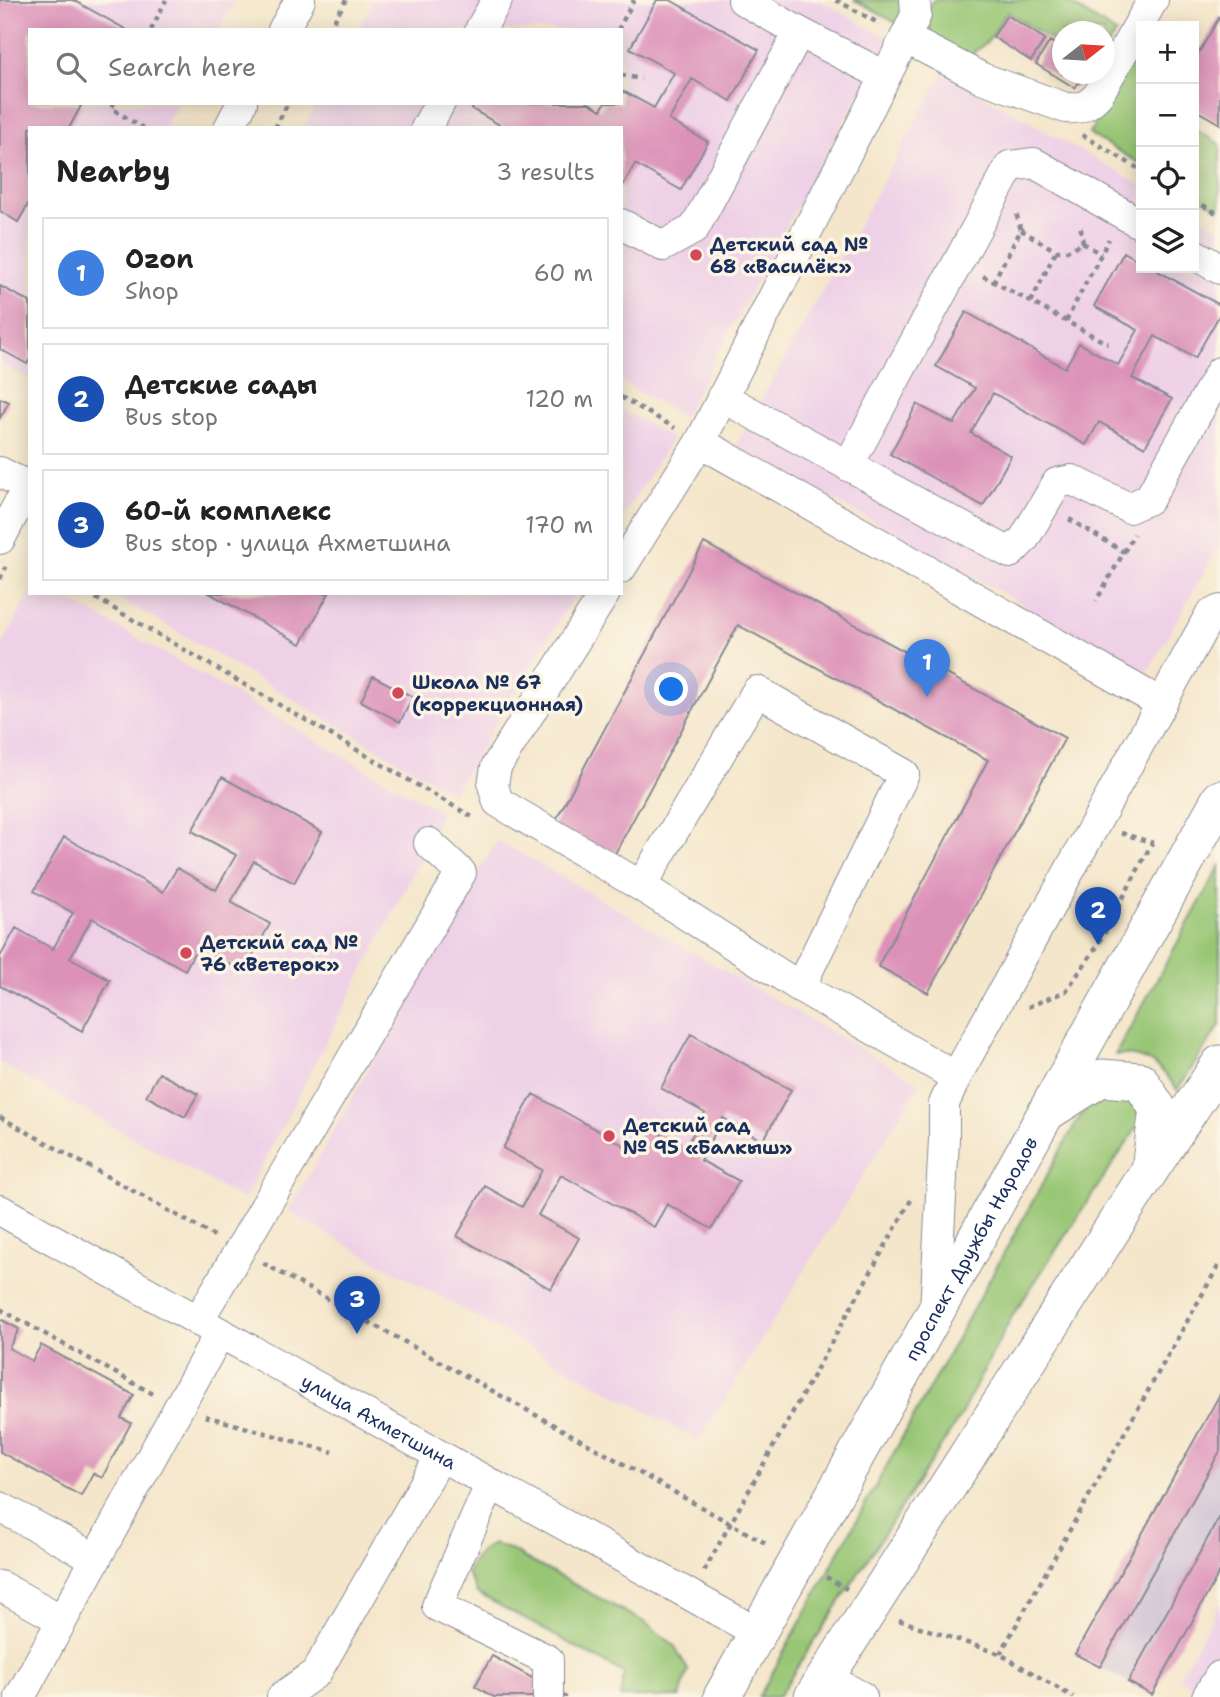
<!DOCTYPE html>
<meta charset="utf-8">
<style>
:root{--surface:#fff;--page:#f2f2f2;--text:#222;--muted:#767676;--line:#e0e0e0;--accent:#1a73e8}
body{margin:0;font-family:"Shantell Sans",sans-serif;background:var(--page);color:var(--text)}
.controls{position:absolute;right:21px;top:21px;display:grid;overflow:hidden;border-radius:0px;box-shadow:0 4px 18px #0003}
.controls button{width:63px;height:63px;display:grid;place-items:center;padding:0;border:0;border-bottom:2px solid var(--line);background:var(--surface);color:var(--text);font:35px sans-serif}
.compass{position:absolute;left:1052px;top:21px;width:63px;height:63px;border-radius:50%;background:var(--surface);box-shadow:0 4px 18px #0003;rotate:73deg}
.you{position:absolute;left:672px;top:690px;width:24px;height:24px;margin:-18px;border:5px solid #fff;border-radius:50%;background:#1a73e8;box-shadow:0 0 0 10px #1a73e833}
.badge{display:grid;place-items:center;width:46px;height:46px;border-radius:50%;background:var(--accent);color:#fff;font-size:23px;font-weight:700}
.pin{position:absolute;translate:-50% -58px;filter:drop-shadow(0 2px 4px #0008)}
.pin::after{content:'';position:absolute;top:37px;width:24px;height:21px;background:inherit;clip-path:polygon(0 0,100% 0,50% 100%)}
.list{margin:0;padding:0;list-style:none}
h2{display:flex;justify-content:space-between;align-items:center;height:91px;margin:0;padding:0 28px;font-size:30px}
h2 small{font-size:23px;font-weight:400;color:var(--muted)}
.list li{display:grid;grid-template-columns:46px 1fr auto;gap:21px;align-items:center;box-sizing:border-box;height:112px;margin:0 14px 14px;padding:0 14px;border:2px solid var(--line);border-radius:0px}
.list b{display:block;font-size:26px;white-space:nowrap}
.list p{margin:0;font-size:23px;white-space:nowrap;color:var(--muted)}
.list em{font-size:23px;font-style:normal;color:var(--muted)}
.icon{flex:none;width:38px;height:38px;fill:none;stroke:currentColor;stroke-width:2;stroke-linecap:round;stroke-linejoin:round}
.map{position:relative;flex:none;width:1220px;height:1697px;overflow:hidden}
.search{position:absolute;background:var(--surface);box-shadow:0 4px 18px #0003;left:28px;top:28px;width:595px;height:77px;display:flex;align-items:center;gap:18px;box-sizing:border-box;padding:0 24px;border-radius:0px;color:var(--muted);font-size:26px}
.panel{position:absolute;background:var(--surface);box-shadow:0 4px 18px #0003;left:28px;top:126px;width:595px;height:469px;border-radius:0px}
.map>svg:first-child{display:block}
</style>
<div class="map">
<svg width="1220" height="1697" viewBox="0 0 1220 1697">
<rect width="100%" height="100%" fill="#fcf5e5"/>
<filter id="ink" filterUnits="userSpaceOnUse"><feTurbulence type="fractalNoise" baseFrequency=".0143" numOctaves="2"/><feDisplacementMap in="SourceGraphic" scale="14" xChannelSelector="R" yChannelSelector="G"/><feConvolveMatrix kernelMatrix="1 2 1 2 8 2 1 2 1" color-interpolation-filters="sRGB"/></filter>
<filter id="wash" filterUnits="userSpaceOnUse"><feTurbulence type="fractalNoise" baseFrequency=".00686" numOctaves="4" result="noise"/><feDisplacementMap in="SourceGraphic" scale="28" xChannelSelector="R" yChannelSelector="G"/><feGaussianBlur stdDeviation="1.57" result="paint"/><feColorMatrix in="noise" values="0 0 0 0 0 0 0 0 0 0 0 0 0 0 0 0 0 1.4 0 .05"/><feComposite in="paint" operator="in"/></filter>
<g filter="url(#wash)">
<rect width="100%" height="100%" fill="#f4e6ca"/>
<!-- built -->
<path fill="#eed0e7" d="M0 0H235L218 30H30V103H178L164 128H30V379L0 363Z
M374 0H818L889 38 683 417 621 382V128H303L317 103H621V30H358Z
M943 73 1141 185V268H1194V214L1220 229V544L1147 673 736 446Z
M621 410 672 438 621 520Z
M30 593H58L441 812 429 843 244 1200 0 1063V650Z
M111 593H576L453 793Z
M497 840 920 1083 699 1441 288 1212Z
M1220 1603V1697H1211L1178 1679Z"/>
<!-- industrial -->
<path fill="#ccbed3" d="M1220 1394V1570L1152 1695 1075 1654Z"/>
<!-- green -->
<path fill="#98c674" stroke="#5a7a69" stroke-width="2" d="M854 0H905L900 25Z
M933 0H1064L1116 33 1105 50 1104 32H1062V47L1007 12 989 40 967 58 932 40 927 10Z
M1141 43V164L1089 134Z
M1194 129 1220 144V209L1194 194Z
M1220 866V1025L1177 1090C1163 1066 1143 1053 1115 1055Z
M1102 1096C1124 1098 1136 1096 1141 1121L1011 1318 958 1420 778 1697H759L1077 1121 1091 1102Z
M494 1544 508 1549 644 1622 674 1645 688 1670 680 1697H620L624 1673 477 1593 467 1573C474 1559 478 1550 494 1544Z"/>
<g id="blocks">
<!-- building -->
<path fill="#dc91b9" d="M0 0H73L127 30H30V103H75L81 106 69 128H30V201L18 222 0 211Z
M657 0H670L759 50 731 101 692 79 669 120 708 142 681 190 635 164 621 189V128H505L472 109 475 103H589L601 110 605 103H621V90L654 108 674 73 630 48Z
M1007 15 1045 39 1031 61 993 37Z
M1220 16V124L1194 109V61Z
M1050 41 1062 49V74H1084L1075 88 1036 64Z
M1124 252 1141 262V268H1152L1220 305V314L1195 358 1155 336 1132 378 1172 399 1145 447 1099 422 1086 445 993 393 971 433 1011 456 983 506 890 454 917 404 954 424 975 388 936 366 966 312 1065 368 1079 343 1118 365 1138 330 1094 306Z
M0 286 30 302V359L27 364 0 349Z
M0 398 9 402 0 418Z
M704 543 1065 738 928 993 878 966 988 760 738 625 610 863 550 831Z
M209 593H329L301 644Z
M373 676 413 697 400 722 361 701Z
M222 777 322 832 294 883 254 861 231 902 270 924 243 972 198 946 185 970 92 918 70 958 110 980 82 1031 0 986V957L16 928 53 949 73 913 34 891 64 837 163 892 177 868 216 890 236 855 192 831Z
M691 1034 791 1090 763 1141 723 1118 700 1160 739 1181 712 1229 667 1204 654 1227 561 1175 538 1215 579 1238 551 1289 457 1236 485 1186 522 1207 542 1170 503 1148 533 1094 632 1150 646 1126 685 1148 705 1113 661 1088Z
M159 1073 198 1094 185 1117 146 1096Z
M0 1319 19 1329 9 1348 32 1361 41 1345 134 1395 121 1418 131 1423 102 1478 93 1473 81 1496 0 1452Z
M1220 1394V1451L1100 1667 1075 1654Z
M1220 1516V1571L1152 1695 1128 1682Z
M492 1656 567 1697H494L475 1686Z"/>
</g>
</g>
<g filter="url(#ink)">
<use href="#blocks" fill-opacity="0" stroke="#888a94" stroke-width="2"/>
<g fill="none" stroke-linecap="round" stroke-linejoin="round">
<defs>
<g id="minor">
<path d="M283 30 300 0"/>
<path d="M480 30 497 0"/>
<path d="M799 32 885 76"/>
<path d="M905 38 982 78 1066 108C1080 109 1088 106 1098 95L1153 0"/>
<path d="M229 128 242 103"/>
<path d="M426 128 440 103"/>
<path d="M621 224 663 246 694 229 799 32 743 0"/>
<path d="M1194 254 1220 269"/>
<path d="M722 397 1010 553 1024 539 1057 483 1072 480 1129 508 1149 499 1220 372"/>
<path d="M700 442 1161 703"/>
<path d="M848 466 1010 166 1034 163 1141 224"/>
<path d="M0 472 27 486"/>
<path d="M0 539 30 482"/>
<path d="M621 568 700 442 905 38 916 15 915 0"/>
<path d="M605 593 496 767 493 785 498 802 641 886"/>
<path d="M800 987 904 774 757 691 641 886 800 987 956 1077"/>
<path id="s1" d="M0 1210 758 1633"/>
<path d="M935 1312 944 1139V1104L956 1077 1210 615 1220 610"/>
<path d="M198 1321 461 873 429 843"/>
<path d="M490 1485 437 1606 548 1660V1697"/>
<path d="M0 1507 96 1559"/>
<path d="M0 1586 62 1620"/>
<path d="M825 1677 862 1697"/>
<path d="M20 1697 219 1334"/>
<path d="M282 1697 316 1673 440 1457"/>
<path d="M1207 1697 1220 1676"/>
</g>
<g id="major">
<path d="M1049 1111 1101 1078 1140 1081 1158 1109 1151 1162"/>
<path id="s2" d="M722 1697 1220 799"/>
<path d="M813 1697 1150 1170 1220 1064"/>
</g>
</defs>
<!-- minor casing -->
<use href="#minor" stroke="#888a94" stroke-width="32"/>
<!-- major casing -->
<use href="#major" stroke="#888a94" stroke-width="39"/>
<!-- path -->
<path stroke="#888a94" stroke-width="4.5" stroke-dasharray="5 5" stroke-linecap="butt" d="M836 0 880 24
M151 30 166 0
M329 30 346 0
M618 30 634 0
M621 75 641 79
M114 103 111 108 143 128
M275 128 288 103
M1082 135 1141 170
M1194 200 1220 215
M1021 230 1056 251H1067L1083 243 1080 223
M1083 243 1101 254
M983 276 1108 344
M993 282 1021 230 1016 213
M1031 302 1056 251
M1066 321 1109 239
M621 397 675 428
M1069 519 1124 552 1096 601
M1124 552 1134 534
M0 579 6 567
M87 593 474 818
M1121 833 1153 843
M1028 1007 1066 991 1098 945 1152 843
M0 1117 216 1237
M263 1263 769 1545
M0 1309 155 1395
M205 1416 333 1452
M704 1571 911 1200
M826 1577 847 1589
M899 1620 1000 1654 1073 1697
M1000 1654 1220 1263"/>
<!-- minor -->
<use href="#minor" stroke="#fff" stroke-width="30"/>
<!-- major -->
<use href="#major" stroke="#fff" stroke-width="37"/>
</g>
</g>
<!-- markers -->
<g fill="#d1495b" stroke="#fcf5e5" stroke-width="2.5">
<circle cx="696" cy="255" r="7"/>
<circle cx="398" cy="693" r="7"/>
<circle cx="186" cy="953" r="7"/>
<circle cx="609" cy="1136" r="7"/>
</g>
<g text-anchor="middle" stroke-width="7" stroke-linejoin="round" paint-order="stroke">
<!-- poi labels -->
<g font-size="19" font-weight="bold" fill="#1b2f5e" stroke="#fcf5e5" text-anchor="start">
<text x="710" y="251">Детский сад №<tspan x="710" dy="22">68 «Василёк»</tspan></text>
<text x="412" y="689">Школа № 67<tspan x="412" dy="22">(коррекционная)</tspan></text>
<text x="200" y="949">Детский сад №<tspan x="200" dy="22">76 «Ветерок»</tspan></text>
<text x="623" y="1132">Детский сад<tspan x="623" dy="22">№ 95 «Балкыш»</tspan></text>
</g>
<!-- street labels -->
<g font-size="19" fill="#1b2f5e" stroke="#fcf5e5">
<text dy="7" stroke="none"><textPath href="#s2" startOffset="513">проспект Дружбы Народов</textPath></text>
<text dy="7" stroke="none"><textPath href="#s1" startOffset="434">улица Ахметшина</textPath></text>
</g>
</g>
</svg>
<div class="controls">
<button>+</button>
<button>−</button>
<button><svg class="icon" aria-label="locate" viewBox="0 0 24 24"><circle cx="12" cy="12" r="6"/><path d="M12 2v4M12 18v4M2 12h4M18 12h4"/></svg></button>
<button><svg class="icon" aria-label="layers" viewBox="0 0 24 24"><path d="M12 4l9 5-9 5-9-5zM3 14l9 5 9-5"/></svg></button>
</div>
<svg class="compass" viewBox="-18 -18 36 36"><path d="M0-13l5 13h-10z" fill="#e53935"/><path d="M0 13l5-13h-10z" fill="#767676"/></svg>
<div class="you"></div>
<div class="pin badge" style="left:927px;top:697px;background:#3f7fe0">1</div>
<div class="pin badge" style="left:1098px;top:945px;background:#1a4fb4">2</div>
<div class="pin badge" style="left:357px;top:1334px;background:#1a4fb4">3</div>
<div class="search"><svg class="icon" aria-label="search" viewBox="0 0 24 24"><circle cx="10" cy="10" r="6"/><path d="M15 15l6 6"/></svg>Search here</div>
<section class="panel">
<h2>Nearby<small>3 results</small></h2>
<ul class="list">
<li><span class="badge" style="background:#3f7fe0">1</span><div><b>Ozon</b><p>Shop</p></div><em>60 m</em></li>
<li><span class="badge" style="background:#1a4fb4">2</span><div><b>Детские сады</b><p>Bus stop</p></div><em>120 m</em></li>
<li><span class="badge" style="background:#1a4fb4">3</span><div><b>60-й комплекс</b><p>Bus stop · улица Ахметшина</p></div><em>170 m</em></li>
</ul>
</section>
</div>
